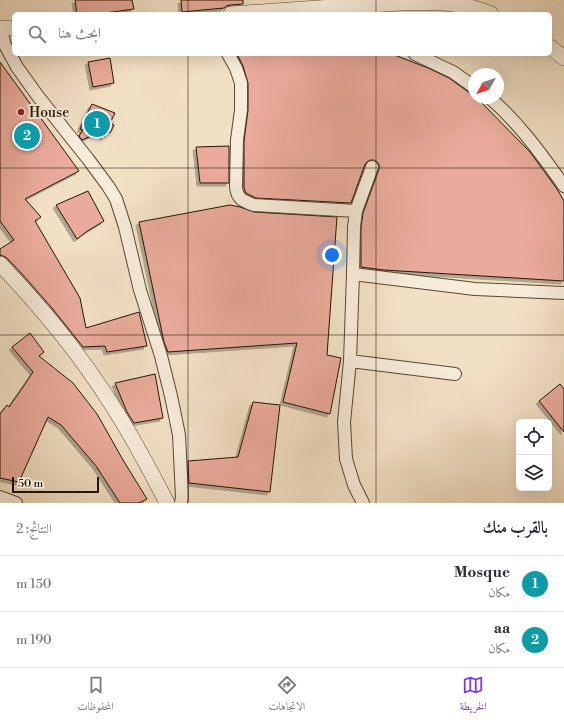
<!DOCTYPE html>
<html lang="ar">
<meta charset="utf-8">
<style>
:root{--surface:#fff;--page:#f2f2f3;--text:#2b2b33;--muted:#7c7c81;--line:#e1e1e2;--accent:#7c3aed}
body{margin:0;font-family:"Libre Bodoni",Amiri,serif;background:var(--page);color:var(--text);direction:rtl}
.controls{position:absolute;right:12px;bottom:12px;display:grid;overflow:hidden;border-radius:6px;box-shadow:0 4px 16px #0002}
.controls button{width:36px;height:36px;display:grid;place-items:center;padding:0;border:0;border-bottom:1px solid var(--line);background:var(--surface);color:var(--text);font:20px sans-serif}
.compass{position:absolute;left:468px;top:68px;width:36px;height:36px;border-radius:50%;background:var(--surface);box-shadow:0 4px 16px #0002;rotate:230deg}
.scale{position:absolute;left:12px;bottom:10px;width:87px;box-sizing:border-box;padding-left:4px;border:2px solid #231501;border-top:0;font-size:11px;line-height:14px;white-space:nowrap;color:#231501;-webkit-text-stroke:3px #f7ebd9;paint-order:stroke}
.you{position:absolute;left:332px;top:255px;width:14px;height:14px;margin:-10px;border:3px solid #fff;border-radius:50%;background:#1a73e8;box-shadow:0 0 0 6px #1a73e833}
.badge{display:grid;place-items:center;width:26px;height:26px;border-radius:50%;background:var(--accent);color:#fff;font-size:13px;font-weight:700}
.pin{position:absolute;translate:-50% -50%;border:2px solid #fff;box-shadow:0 1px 4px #0006}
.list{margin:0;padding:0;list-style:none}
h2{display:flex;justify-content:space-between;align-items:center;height:52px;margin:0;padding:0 16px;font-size:17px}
h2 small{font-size:13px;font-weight:400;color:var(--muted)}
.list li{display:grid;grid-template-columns:26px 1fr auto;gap:12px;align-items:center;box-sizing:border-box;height:56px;padding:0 16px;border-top:1px solid var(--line)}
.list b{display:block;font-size:15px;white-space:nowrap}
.list p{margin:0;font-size:13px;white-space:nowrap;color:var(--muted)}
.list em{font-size:13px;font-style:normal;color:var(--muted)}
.icon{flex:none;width:22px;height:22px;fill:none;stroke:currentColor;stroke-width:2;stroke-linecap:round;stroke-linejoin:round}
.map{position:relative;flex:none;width:564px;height:503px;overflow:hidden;direction:ltr}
.search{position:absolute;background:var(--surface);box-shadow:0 4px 16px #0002;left:12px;right:12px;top:12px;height:44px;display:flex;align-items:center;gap:10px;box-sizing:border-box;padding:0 14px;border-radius:6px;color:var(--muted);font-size:15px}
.sheet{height:164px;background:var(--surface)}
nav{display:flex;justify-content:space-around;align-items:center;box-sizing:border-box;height:56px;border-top:1px solid var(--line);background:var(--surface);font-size:11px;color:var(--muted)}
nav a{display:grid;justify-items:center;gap:2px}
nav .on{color:var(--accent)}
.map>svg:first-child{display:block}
</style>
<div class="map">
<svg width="564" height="503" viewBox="0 0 564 503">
<defs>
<filter id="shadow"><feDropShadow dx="-3" dy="3" stdDeviation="0" flood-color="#0004"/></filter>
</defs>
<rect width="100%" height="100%" fill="#f2e0c5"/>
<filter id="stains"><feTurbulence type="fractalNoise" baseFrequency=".005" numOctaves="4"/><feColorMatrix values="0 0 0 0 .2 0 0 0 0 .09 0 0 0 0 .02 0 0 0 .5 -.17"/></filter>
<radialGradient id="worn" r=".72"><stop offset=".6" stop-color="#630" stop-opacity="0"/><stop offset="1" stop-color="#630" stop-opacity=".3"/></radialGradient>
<!-- building -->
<path fill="#eaab9c" stroke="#231501" filter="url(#shadow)" d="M75 0H132L134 9 98 14H77Z
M181 0H243V4L230 5 226 6 224 8 182 12Z
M237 54H392L428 68 449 78 470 93 474 94V98H477L530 152 557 189 564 201V281L384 270 361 267V228L363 213 379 169V165L378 163 374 160H370L367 162 365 164 351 203 256 198 246 193 245 191 244 187V141L248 110V83L243 66Z
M110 58 114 83 93 87 88 62Z
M0 62 79 171 25 199 41 217 35 221 80 298 86 328 139 312 147 346 107 352 105 346 83 347 52 308 22 274 7 258 3 256 0 255V249L14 240 0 221Z
M92 104 115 113 110 123 114 125 110 133 106 132 105 137 95 134 82 140 79 136 83 130 80 129Z
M229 146V183H200L196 147Z
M88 191 104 221 86 232 77 239 56 205Z
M230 205 240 207 254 212 337 217 327 355 341 358 330 414 283 402 297 343 168 352 164 342 139 222Z
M30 333 44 352 39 356 73 383 97 414 123 460 147 499 139 503H120L96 466 61 425 48 417 19 482 0 478V414L7 405 9 407 23 387 33 372 12 347Z
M155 374 163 418 134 423 127 412 115 383Z
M560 384 564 389V432L539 401Z
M253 402 280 405 270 492 189 483 188 461 238 457Z"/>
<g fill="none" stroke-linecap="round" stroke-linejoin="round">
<defs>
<path id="minor" d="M0 28 5 45 17 67 37 95 88 159 108 186 116 199 125 227 140 290 161 356 171 396 179 435 182 497 181 503
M228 54 236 68 241 83V110L237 140 236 187C237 199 243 201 254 205L356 211
M415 54 453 72 474 87
M490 98C519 123 542 155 564 186
M353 274 475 289 564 293
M350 361 455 374
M0 497 16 503
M363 503 354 485 346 459 344 422 350 361 353 274 354 227 356 211 372 167"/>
<path id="tertiary" d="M231 14C275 11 318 8 362 5 393 4 428 0 459 5 470 6 481 10 491 14
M0 28H14
M550 47 564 58
M0 264C41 307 80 354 112 405 132 436 150 470 167 503"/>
</defs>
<!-- minor casing -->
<use href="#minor" stroke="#574832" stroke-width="14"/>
<!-- tertiary casing -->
<use href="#tertiary" stroke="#574832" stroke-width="16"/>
<!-- minor -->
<use href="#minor" stroke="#f7ebd9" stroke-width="12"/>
<!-- tertiary -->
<use href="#tertiary" stroke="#f7ebd9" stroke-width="15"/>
</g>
<!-- grid -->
<path fill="none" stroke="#231501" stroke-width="1" stroke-opacity="0.55" d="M188 0V14M376 0V14M188 54V503M376 54V503M0 168H564M0 335H564"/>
<!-- markers -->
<circle fill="#8f2418" stroke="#f7ebd9" stroke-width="1.5" cx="21" cy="112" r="4"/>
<g text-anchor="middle" stroke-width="4" stroke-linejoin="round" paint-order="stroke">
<!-- poi labels -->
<g font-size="14" fill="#231501" stroke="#f7ebd9" text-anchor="start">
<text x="29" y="117">House</text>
</g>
</g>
<rect width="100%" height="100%" filter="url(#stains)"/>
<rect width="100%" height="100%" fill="url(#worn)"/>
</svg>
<div class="controls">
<button><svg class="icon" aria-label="locate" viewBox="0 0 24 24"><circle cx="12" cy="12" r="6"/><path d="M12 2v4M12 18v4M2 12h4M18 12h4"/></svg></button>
<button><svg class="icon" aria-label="layers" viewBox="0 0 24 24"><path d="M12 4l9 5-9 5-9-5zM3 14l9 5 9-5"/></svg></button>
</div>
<svg class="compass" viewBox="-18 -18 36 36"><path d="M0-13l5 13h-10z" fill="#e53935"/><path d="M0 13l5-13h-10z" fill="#7c7c81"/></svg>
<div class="scale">50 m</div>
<div class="you"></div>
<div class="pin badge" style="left:97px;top:124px;background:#0f9aa8">1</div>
<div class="pin badge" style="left:27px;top:136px;background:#0f9aa8">2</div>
<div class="search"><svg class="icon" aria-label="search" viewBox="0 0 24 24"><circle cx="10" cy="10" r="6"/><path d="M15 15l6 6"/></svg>ابحث هنا</div>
</div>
<section class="sheet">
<h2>بالقرب منك<small>النتائج: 2</small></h2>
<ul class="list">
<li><span class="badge" style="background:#0f9aa8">1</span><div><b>Mosque</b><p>مكان</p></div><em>150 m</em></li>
<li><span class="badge" style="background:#0f9aa8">2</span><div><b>aa</b><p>مكان</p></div><em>190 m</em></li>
</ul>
</section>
<nav>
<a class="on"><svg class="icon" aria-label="map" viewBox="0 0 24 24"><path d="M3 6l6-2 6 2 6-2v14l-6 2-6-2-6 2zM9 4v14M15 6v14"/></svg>الخريطة</a>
<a><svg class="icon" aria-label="directions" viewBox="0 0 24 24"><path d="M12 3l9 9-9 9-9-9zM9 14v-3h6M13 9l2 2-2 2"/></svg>الاتجاهات</a>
<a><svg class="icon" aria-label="saved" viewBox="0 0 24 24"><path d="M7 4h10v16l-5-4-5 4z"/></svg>المحفوظات</a>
</nav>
